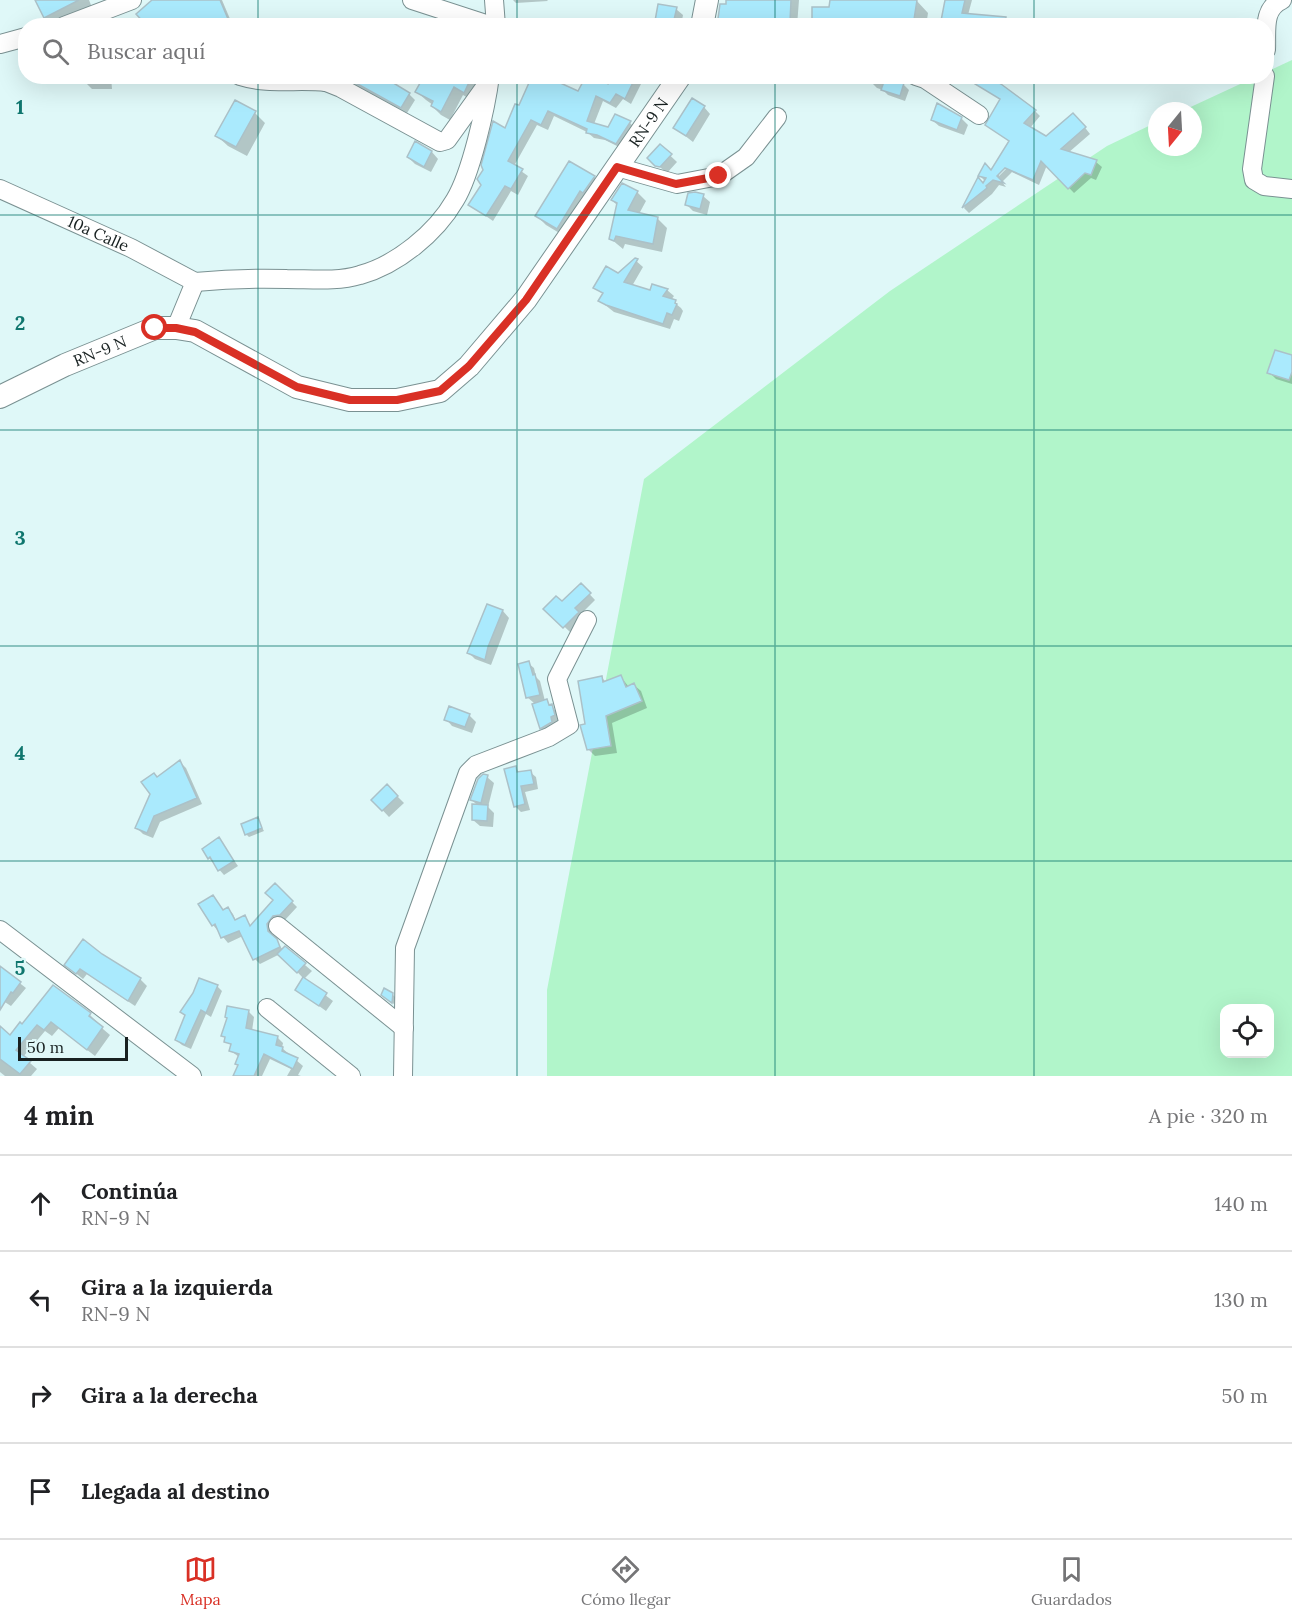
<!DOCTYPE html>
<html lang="es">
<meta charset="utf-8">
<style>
:root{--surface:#fff;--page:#f2f2f2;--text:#202124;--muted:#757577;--line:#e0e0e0;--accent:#d93025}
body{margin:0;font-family:Lora,serif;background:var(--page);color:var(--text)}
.controls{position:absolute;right:18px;bottom:18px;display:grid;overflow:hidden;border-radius:12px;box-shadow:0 6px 24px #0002}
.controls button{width:54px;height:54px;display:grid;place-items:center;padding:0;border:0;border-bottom:2px solid var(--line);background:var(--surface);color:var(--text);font:30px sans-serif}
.compass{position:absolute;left:1148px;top:102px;width:54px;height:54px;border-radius:50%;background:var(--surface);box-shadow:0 6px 24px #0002;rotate:198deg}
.scale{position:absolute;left:18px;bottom:15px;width:110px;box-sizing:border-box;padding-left:6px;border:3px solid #182121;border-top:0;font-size:16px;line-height:21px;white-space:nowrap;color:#182121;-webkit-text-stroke:4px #dff8f8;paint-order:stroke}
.stop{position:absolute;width:18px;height:18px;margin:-14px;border:4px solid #d93025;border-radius:50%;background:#fff}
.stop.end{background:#d93025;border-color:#fff;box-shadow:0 2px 6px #0008}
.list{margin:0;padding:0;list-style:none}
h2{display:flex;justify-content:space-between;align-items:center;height:78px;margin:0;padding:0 24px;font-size:26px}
h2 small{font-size:20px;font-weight:400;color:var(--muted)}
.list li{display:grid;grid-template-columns:39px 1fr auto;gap:18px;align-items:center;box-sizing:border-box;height:96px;padding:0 24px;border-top:2px solid var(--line)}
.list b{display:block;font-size:22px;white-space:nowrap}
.list p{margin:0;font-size:20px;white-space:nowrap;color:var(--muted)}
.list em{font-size:20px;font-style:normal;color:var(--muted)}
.icon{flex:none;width:33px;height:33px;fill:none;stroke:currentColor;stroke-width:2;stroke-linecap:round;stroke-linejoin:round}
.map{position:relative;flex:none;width:1292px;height:1076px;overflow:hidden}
.search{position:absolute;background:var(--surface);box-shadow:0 6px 24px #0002;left:18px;right:18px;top:18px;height:66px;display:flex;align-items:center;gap:15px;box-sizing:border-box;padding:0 21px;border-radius:24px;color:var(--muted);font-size:22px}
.sheet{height:462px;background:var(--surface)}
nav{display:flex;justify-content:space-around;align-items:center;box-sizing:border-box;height:84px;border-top:2px solid var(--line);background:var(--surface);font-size:16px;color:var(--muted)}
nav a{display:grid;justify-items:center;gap:3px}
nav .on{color:var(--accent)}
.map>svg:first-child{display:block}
</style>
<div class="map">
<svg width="1292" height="1076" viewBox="0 0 1292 1076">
<rect width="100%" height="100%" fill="#dff8f8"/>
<!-- green -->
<path fill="#b1f5ca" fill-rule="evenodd" d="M1292 60V1076H547V990L644 479 890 291 1107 146 1157 122V147H1193V111H1182ZM1224 1008H1270V1054H1224Z"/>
<!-- shadow -->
<path fill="#0003" fill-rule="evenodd" d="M37 0H89L93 10 78 13 53 25 45 17Z
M160 0H222L233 26H148L138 14Z
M513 0H547L548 1 516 3Z
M728 0H799L797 26H719L727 6Z
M831 0H916L928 13 926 26H818L814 21 830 8Z
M947 0H972L968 15 942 26Z
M676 9 683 15 681 26H662L657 20Z
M85 76H111L112 89H92L85 82Z
M343 76H378L409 94 415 100 407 113 348 81Z
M426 76H478L482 81 473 101 463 95 450 120 441 115 432 106 433 105 426 100 417 92Z
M609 76H657L653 83 644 78 631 104 623 99 616 108 603 101 594 124 609 129 616 116 630 123 636 129 623 149 605 140 594 138 587 132 554 116 548 130 537 125 514 166 528 176 518 195 511 191 493 221 470 205 482 185 506 130 579 93 605 84Z
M873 76H882L903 84 909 90 905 101 888 95 883 90 877 88 871 82Z
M977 84 1035 111 1040 116 1030 128 1046 138 1079 120 1090 134 1068 153 1096 162 1102 167 1096 180 1091 178 1074 193 1047 165 1039 185 1012 172 1002 182 1006 187 999 185 992 194 969 213 964 208 979 179 984 185 986 182 980 176 992 172 1010 142 986 124 1001 100ZM1012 163 999 176V172Z
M704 107 710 114 693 142 675 128Z
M255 113 265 123 247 156 228 146 217 136Z
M961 118 968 125 964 135 939 126 932 120Z
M416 143 432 152 438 159 431 172 415 164 408 157Z
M660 146 677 162 667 173 649 158Z
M594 177 602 186 566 237 546 225 537 216Z
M637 192 646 201 639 214 658 219 667 228 662 252 625 244 623 249 611 239 618 206 612 200Z
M703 196 710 202 707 215 693 211 686 204Z
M635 260 643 267 632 286 651 292 653 285 667 290 674 296 671 300 681 308 683 311 679 321 674 319 670 329 614 312 600 301 604 295 595 288 618 275Z
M1292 357V384L1276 379 1269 372Z
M581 585 595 600 580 615 584 619 570 632 546 609 562 603Z
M488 606 503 611 509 618 491 665 475 659 469 653Z
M528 663 534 668 536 677 540 681 545 701 557 712 560 721 547 734 541 728 534 703 527 697Z
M620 676 629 687 634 685 641 691 647 708 612 723 617 753 595 756 588 749 602 678 606 682Z
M469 715 476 722 472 733 452 726 446 719Z
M180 762 186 768 202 804 160 822 153 838 143 834 137 828 158 779Z
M515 768 520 773 530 772 536 777 538 789 525 792 530 810 521 812 515 806Z
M487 777 494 783 488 807 494 813 493 827 480 826 473 820 478 806 472 800Z
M387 786 404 803 389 817 373 800Z
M257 819 264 831 249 837 246 834Z
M219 839 238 866 224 875 209 858Z
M275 885 297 907 285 920 279 921 272 929 273 937 283 950 285 948 312 971 304 979 280 954 260 964 255 959 243 936 228 943 213 925V897L224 911 228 909 233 914 236 921 245 917 251 926 275 901Z
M101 955 140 979 147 986 135 1006 87 974 83 979 73 971Z
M4 971 26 988 11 1006 0 999V977Z
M304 979 333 1001 326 1011 297 990Z
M217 986 222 991 211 1017 206 1014 191 1049 182 1045 176 1039Z
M54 987 90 1015 97 1022 96 1023 110 1035 95 1056 59 1028 52 1036 45 1031 23 1057 37 1069 31 1076H5L0 1072V1028L10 1037 22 1026Z
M392 994 395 997 394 1004 385 997Z
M249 1012 254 1017 252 1031 277 1037 283 1043 282 1048 303 1066 298 1075 301 1076H287L291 1069 270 1059 262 1076H235L239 1066V1057L231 1051 232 1047 223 1035Z"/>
<!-- building -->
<path fill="#aaeafd" stroke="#abc1c8" stroke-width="1.5" d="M35 0H79L44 18Z
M152 0H220L231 26 146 25 136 14Z
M726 0H791L790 22 774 21V25L749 23 748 26H717L720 4H726Z
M830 0H917L913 26H826V22H812V7H829Z
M945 0H965L962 13 1006 17 1005 26H940Z
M658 4 677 7 673 24 655 21Z
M343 76H382L410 93 401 108Z
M424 76H472L464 93 454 87 441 112 431 106 433 101 415 92Z
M532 76H545L578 91 586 76H594L608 84 611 76H636L625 99 616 94 610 103 596 96 587 121 608 127 615 114 631 121 616 144 597 135 586 133 587 129 548 111 541 125 531 120 508 161 523 169 511 189 505 186 486 216 468 205 481 185 477 179 483 170 481 165 493 121 505 128 515 104 519 105Z
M886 76 904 83 900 96 881 90Z
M979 76H988L1001 84 1036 110 1024 123 1046 136 1073 113 1086 127 1061 149 1097 160 1091 175 1085 173 1068 189 1041 161 1033 180 1005 168 997 176 1004 183 993 180 986 186 987 188 962 208 978 177 983 183 986 178 978 176 985 163 991 170 1009 141 985 125 1000 99 975 84Z
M692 98 705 106 686 136 673 128Z
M235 100 256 111 236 147 215 136Z
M937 103 962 117 957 130 931 120Z
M415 141 432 151 424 167 407 157Z
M660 144 672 154 660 167 655 166 647 158Z
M569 161 595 176 583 193 580 191 557 229 535 216Z
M622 183 638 191 628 210 658 217 653 244 616 236 614 241 609 239 617 203 611 200Z
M695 192 704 194 700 209 685 205 688 193Z
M635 258 638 259 624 282 650 290 652 284 668 289 663 296 676 300 675 303 677 304 672 315 667 313 663 324 606 305 598 301 603 293 593 288 606 266 618 273Z
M1275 350 1292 355V372L1289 380 1267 373Z
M581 583 591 593 575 608 579 612 563 628 543 609 556 596 562 601Z
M487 604 503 610 488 647 485 660 467 653Z
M529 661 533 675 535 674 540 695 526 698 518 664Z
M621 675 626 687 634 683 642 701 606 716 611 746 587 750 580 725 585 724 578 681 602 676 603 682Z
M547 699 549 705 552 704 555 715 551 717 552 722 540 729 532 704Z
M449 706 470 714 465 727 444 720Z
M180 760 197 798 154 816 147 833 135 828 150 794 141 782 154 773 157 777Z
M516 766 517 772 531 770 534 784 521 786 525 804 514 807 504 769Z
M483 774 488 775 481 803 470 800 478 779Z
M387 784 398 796 382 811 371 800Z
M472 804 488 805 487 821 472 820Z
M258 817 262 828 245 835 241 824Z
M219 837 234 861 218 871 210 857 208 859 202 849Z
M275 883 293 901 280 915 273 916 267 924 268 931 277 939 280 947 253 960 239 931 221 938 215 924 212 926 198 904 213 895 223 910 228 907 235 920 245 915 250 926 273 900 265 893Z
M83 939 102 954 141 978 128 1001 80 969 76 974 64 965Z
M285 946 306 963 297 973 277 954Z
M0 966 21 982 13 993 11 992 0 1010Z
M303 977 327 993 319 1006 295 990Z
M199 978 218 985 206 1013 201 1010 185 1045 175 1040 185 1015 180 1012 193 993Z
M53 985 91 1013 89 1016 103 1027 87 1050 51 1022 44 1030 37 1025 16 1050 31 1061 20 1074 0 1059V1026L10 1035 20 1022 22 1024Z
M384 988 393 993 392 1003 381 995Z
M227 1006 249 1010 246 1028 278 1036 276 1045 283 1047 282 1051 298 1058 293 1069 264 1054 254 1076H233L238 1065 235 1064 239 1054 229 1051 231 1044 224 1042 225 1037 221 1036 227 1018 225 1017Z"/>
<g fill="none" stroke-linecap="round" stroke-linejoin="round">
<defs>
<g id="minor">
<path d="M412 0 492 26"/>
<path d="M494 0 496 26"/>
<path d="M64 26 132 0"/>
<path d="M0 44 26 37"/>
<path d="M1266 50C1267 31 1262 9 1282 0"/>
<path d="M240 76C268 85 297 79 326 82L329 76"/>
<path d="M916 76 925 79 979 115"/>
<path d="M1265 76 1252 169 1254 180 1264 186 1292 189"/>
<path d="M326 82 341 88 440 142 447 140 485 87"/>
<path d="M617 167 677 184 719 176 746 157 777 117"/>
<path id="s1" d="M0 189 131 248 195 282"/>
<path d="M195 282C226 279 256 278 287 279 311 279 337 282 360 275 397 265 436 233 455 200 471 174 486 107 490 76"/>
<path d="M176 328 195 282"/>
<path d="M278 926 404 1028"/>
<path d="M0 930 192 1076"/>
<path d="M267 1008 351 1076"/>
<path d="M403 1076 405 948 468 773 476 765 549 737 569 725 557 679 587 620"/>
</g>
<g id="major">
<path d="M702 26 707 0"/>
<path id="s2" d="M0 397 65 365 155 328H176L195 331 297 387 350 400H397L440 391 469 366 526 299 680 76"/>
</g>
</defs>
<!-- minor casing -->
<use href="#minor" stroke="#7a9192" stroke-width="20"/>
<!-- major casing -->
<use href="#major" stroke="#7a9192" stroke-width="24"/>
<!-- minor -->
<use href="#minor" stroke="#fff" stroke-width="18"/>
<!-- major -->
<use href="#major" stroke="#fff" stroke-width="22"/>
</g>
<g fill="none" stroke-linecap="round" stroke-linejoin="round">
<!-- route -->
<path stroke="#d93025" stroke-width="8" d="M155 328H176L195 332 297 387 350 400H397L440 391 469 366 526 300 617 167 676 184 719 176"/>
</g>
<!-- grid -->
<path fill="none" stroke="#0f766e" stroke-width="1.5" stroke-opacity="0.55" d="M258 0V26M517 0V26M775 0V26M1034 0V26M258 76V1076M517 76V1076M775 76V1076M1034 76V1076M0 215H1292M0 430H1292M0 646H1292M0 861H1292"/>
<g text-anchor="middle" stroke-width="4.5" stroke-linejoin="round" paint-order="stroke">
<!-- street labels -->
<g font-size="16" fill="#182121" stroke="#dff8f8">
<text dy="6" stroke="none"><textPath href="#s2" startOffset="813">RN-9 N</textPath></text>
<text dy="6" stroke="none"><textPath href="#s1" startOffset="108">10a Calle</textPath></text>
<text dy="6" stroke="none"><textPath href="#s2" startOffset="110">RN-9 N</textPath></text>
</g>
</g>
<g font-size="20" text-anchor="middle" font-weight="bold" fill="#0f766e" stroke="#dff8f8" stroke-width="4.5" stroke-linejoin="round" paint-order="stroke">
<text x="20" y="114">1</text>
<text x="20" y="330">2</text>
<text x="20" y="545">3</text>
<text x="20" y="760">4</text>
<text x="20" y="975">5</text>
</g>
</svg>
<div class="controls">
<button><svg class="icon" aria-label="locate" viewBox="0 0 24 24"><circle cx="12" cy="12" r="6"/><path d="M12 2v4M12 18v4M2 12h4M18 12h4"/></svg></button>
</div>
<svg class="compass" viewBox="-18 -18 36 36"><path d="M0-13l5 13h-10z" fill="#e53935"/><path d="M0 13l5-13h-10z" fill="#757577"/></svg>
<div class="scale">50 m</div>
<div class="stop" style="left:155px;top:328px"></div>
<div class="stop end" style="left:719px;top:176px"></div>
<div class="search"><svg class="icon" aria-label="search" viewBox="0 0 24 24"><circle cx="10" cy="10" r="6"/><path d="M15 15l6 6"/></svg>Buscar aquí</div>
</div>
<section class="sheet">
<h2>4 min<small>A pie · 320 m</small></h2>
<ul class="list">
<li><svg class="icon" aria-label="ahead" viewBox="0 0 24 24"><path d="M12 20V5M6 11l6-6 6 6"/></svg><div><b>Continúa</b><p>RN-9 N</p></div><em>140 m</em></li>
<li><svg class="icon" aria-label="left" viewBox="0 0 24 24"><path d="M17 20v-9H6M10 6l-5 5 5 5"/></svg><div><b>Gira a la izquierda</b><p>RN-9 N</p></div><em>130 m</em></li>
<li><svg class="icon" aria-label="right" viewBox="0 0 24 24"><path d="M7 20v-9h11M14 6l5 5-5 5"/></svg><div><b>Gira a la derecha</b></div><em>50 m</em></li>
<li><svg class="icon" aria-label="arrive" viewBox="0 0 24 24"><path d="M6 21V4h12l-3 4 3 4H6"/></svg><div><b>Llegada al destino</b></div></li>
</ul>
</section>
<nav>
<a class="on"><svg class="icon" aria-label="map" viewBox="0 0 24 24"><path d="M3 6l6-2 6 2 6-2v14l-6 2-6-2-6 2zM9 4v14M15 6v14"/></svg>Mapa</a>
<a><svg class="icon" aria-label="directions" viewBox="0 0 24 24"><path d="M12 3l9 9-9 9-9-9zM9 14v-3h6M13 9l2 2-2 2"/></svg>Cómo llegar</a>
<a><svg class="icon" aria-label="saved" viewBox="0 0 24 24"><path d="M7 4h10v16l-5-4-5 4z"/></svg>Guardados</a>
</nav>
